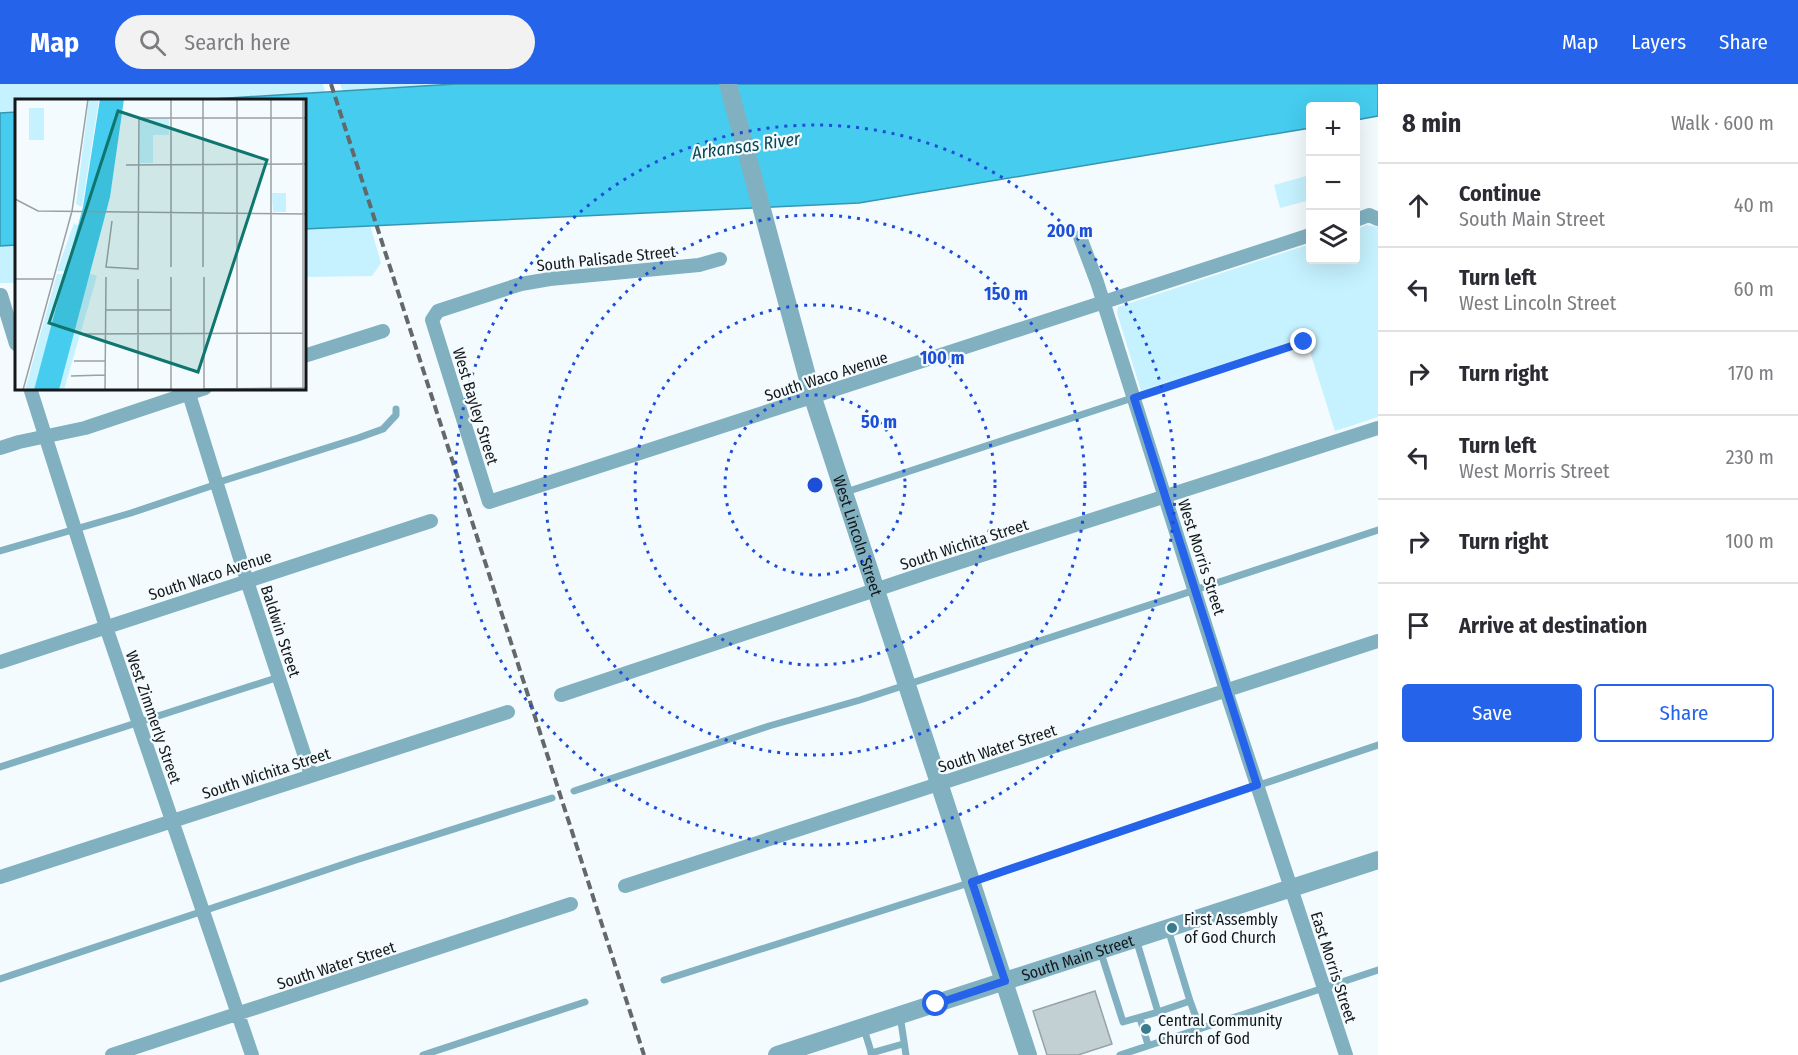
<!DOCTYPE html>
<meta charset="utf-8">
<style>
:root{--surface:#fff;--page:#f2f2f3;--text:#2b2b33;--muted:#7c7c81;--line:#e1e1e2;--accent:#2563eb}
body{margin:0;font-family:"Fira Sans Condensed",sans-serif;background:var(--page);color:var(--text)}
.controls{position:absolute;right:18px;top:18px;display:grid;overflow:hidden;border-radius:6px;box-shadow:0 6px 24px #0002}
.controls button{width:54px;height:54px;display:grid;place-items:center;padding:0;border:0;border-bottom:2px solid var(--line);background:var(--surface);color:var(--text);font:30px sans-serif}
.stop{position:absolute;width:18px;height:18px;margin:-14px;border:4px solid #2563eb;border-radius:50%;background:#fff}
.stop.end{background:#2563eb;border-color:#fff;box-shadow:0 2px 6px #0008}
.list{margin:0;padding:0;list-style:none}
h2{display:flex;justify-content:space-between;align-items:center;height:78px;margin:0;padding:0 24px;font-size:26px}
h2 small{font-size:20px;font-weight:400;color:var(--muted)}
.list li{display:grid;grid-template-columns:39px 1fr auto;gap:18px;align-items:center;box-sizing:border-box;height:84px;padding:0 24px;border-top:2px solid var(--line)}
.list b{display:block;font-size:22px;white-space:nowrap}
.list p{margin:0;font-size:20px;white-space:nowrap;color:var(--muted)}
.list em{font-size:20px;font-style:normal;color:var(--muted)}
.actions{display:flex;gap:12px;padding:18px 24px}
.actions a{flex:1;padding:14px 0;border:2px solid var(--accent);border-radius:6px;text-align:center;font-size:21px;color:var(--accent)}
.actions .main{background:var(--accent);color:#fff}
.icon{flex:none;width:33px;height:33px;fill:none;stroke:currentColor;stroke-width:2;stroke-linecap:round;stroke-linejoin:round}
.map{position:relative;flex:none;width:1378px;height:971px;overflow:hidden}
header{display:flex;align-items:center;gap:36px;box-sizing:border-box;height:84px;padding:0 30px;background:var(--accent);color:#fff}
header strong{font-size:28px}
nav{display:flex;gap:33px;margin-inline-start:auto;font-size:21px}
.search{width:420px;height:54px;background:var(--page);display:flex;align-items:center;gap:15px;box-sizing:border-box;padding:0 21px;border-radius:33px;color:var(--muted);font-size:22px}
main{display:flex}
aside{flex:1;background:var(--surface)}
.map>svg:first-child{display:block}
</style>
<header>
<strong>Map</strong>
<div class="search"><svg class="icon" aria-label="search" viewBox="0 0 24 24"><circle cx="10" cy="10" r="6"/><path d="M15 15l6 6"/></svg>Search here</div>
<nav><a>Map</a><a>Layers</a><a>Share</a></nav>
</header>
<main>
<div class="map">
<svg width="1378" height="971" viewBox="0 0 1378 971">
<rect width="100%" height="100%" fill="#f3fbfe"/>
<!-- green -->
<path fill="#c6f1fe" d="M0 0H323L325 8 188 16H16V27L0 29Z
M340 0H455L343 7Z
M1310 91V116L1280 124 1274 101Z
M370 141 381 179 372 192 305 193V145Z
M1367 141 1378 143V333L1335 347 1306 255 1141 307 1117 229 1118 223 1310 160V176H1356V145Z
M16 161V199H0V162Z"/>
<!-- water -->
<path fill="#45ccef" stroke="#3696af" stroke-width="1.5" d="M455 0H1378V32L1356 36V22H1310V44L859 119 305 145 304 16H197Z
M16 28V161L0 162V29Z"/>
<!-- building -->
<path fill="#c2cfd3" stroke="#96a3a7" stroke-width="1.5" d="M1095 907 1112 960 1078 971H1047L1033 927Z"/>
<g fill="none" stroke-linecap="round" stroke-linejoin="round">
<!-- service -->
<path stroke="#81b1c0" stroke-width="7" d="M216 399 358 354 383 345 396 331V325
M846 408 1303 258
M0 467 131 429 217 400
M0 683 279 593
M574 707 769 642 860 616 1378 446
M1101 869 1123 938 1158 928 1136 855
M0 895 356 776 552 714
M664 896 972 798 1378 661
M1190 917 1200 944
M1158 928 1190 917 1168 845
M900 931 906 971
M1140 934 1148 961
M864 945 872 971
M871 969 903 960
M423 971 585 918
M1120 971 1378 886"/>
<!-- minor -->
<path stroke="#81b1c0" stroke-width="14" d="M1356 136 1369 131 1378 135
M1080 153 1097 198 1231 622 1346 971
M720 175 699 181 550 195 521 200 438 227 432 236 489 418 1310 151
M1 211 16 260
M304 272 383 247
M30 304 106 543 252 971
M189 310 247 497 311 691
M0 364 19 358 85 344 205 304
M0 578 431 437
M561 611 926 489 1378 344
M0 793 508 628
M625 802 1378 557
M112 971 571 820"/>
<!-- tertiary -->
<g stroke="#81b1c0" stroke-width="18">
<path id="s1" d="M728 0 813 314 1028 971"/>
<path id="s2" d="M777 971 1378 776"/>
</g>
<!-- rail -->
<path stroke="#63686a" stroke-width="4" stroke-dasharray="9 4.5" stroke-linecap="butt" d="M331 0 644 971"/>
</g>
<g fill="none" stroke-linecap="round" stroke-linejoin="round">
<!-- route -->
<path stroke="#2563eb" stroke-width="8" d="M936 920 1005 897 972 798 1257 701 1134 314 1304 258"/>
</g>
<!-- distance rings -->
<g fill="none" stroke="#1d4ed8" stroke-width="3" stroke-dasharray="3 6">
<circle cx="815" cy="401" r="90"/>
<circle cx="815" cy="401" r="180"/>
<circle cx="815" cy="401" r="270"/>
<circle cx="815" cy="401" r="360"/>
</g>
<!-- markers -->
<g fill="#3a7b8e" stroke="#f3fbfe" stroke-width="2">
<circle cx="1172" cy="844" r="6"/>
<circle cx="1146" cy="945" r="6"/>
</g>
<g text-anchor="middle" stroke-width="4.5" stroke-linejoin="round" paint-order="stroke">
<!-- street labels -->
<g font-size="16" fill="#14181a" stroke="#f3fbfe">
<text transform="translate(606 174) rotate(-6)" y="6">South Palisade Street</text>
<text transform="translate(826 292) rotate(-18)" y="6">South Waco Avenue</text>
<text transform="translate(476 322) rotate(73)" y="6">West Bayley Street</text>
<text dy="6" stroke="none"><textPath href="#s1" startOffset="470">West Lincoln Street</textPath></text>
<text transform="translate(964 460) rotate(-18)" y="6">South Wichita Street</text>
<text transform="translate(1202 473) rotate(72)" y="6">West Morris Street</text>
<text transform="translate(210 491) rotate(-18)" y="6">South Waco Avenue</text>
<text transform="translate(281 547) rotate(72)" y="6">Baldwin Street</text>
<text transform="translate(154 633) rotate(71)" y="6">West Zimmerly Street</text>
<text transform="translate(997 664) rotate(-18)" y="6">South Water Street</text>
<text transform="translate(266 689) rotate(-18)" y="6">South Wichita Street</text>
<text dy="6" stroke="none"><textPath href="#s2" startOffset="316">South Main Street</textPath></text>
<text transform="translate(336 881) rotate(-18)" y="6">South Water Street</text>
<text transform="translate(1334 883) rotate(72)" y="6">East Morris Street</text>
</g>
<!-- poi labels -->
<g font-size="16" fill="#14181a" stroke="#f3fbfe" text-anchor="start">
<text x="1184" y="841">First Assembly<tspan x="1184" dy="18">of God Church</tspan></text>
<text x="1158" y="942">Central Community<tspan x="1158" dy="18">Church of God</tspan></text>
</g>
<!-- water labels -->
<g font-size="18" font-style="italic" fill="#0b4655" stroke="#f3fbfe">
<text transform="translate(746 62) rotate(-8)" y="6">Arkansas River</text>
</g>
</g>
<!-- overview -->
<g transform="translate(15 15)">
<rect width="291" height="291" fill="#f3fbfe"/>
<path d="M74 0H84L67 108 61 105ZM14 9H29V41H14ZM125 19H154V36H138V64H125ZM257 94H271V113H258ZM59 124 63 127 52 172H42ZM74 174 82 177 49 291H44ZM42 175H51L37 232 19 291H10Z" fill="#c6f1fe"/>
<path d="M85 0H109L95 98 44 291H19L68 108Z" fill="#45ccef"/>
<path fill="none" stroke="#9aa0a3" stroke-width="1.5" d="M156 0V168M188 0V168M256 0V291M288 0V291M111 66 291 65M0 100 23 112 291 115M97 122 91 168 123 170 124 19H291M189 178V291M0 180H38M123 180V291M91 211H156M66 235 288 234M59 262H90M56 277 90 276M189 290 291 289M8 291 57 112 73 0M90 291 91 178M156 291V178M222 291V0"/>
<path fill="#0f766e" fill-opacity="0.15" stroke="#0f766e" stroke-width="3" d="M103 12 252 61 183 273 34 224Z"/>
<rect width="291" height="291" fill="none" stroke="#14181a" stroke-width="3"/>
</g>
<circle cx="815" cy="401" r="9" fill="#1d4ed8" stroke="#f3fbfe" stroke-width="3"/>
<g font-size="18" text-anchor="middle" font-weight="bold" fill="#1d4ed8" stroke="#f3fbfe" stroke-width="4.5" stroke-linejoin="round" paint-order="stroke">
<text x="1070" y="153">200 m</text>
<text x="1006" y="216">150 m</text>
<text x="942" y="280">100 m</text>
<text x="879" y="344">50 m</text>
</g>
</svg>
<div class="controls">
<button>+</button>
<button>−</button>
<button><svg class="icon" aria-label="layers" viewBox="0 0 24 24"><path d="M12 4l9 5-9 5-9-5zM3 14l9 5 9-5"/></svg></button>
</div>
<div class="stop" style="left:936px;top:920px"></div>
<div class="stop end" style="left:1304px;top:258px"></div>
</div>
<aside>
<h2>8 min<small>Walk · 600 m</small></h2>
<ul class="list">
<li><svg class="icon" aria-label="ahead" viewBox="0 0 24 24"><path d="M12 20V5M6 11l6-6 6 6"/></svg><div><b>Continue</b><p>South Main Street</p></div><em>40 m</em></li>
<li><svg class="icon" aria-label="left" viewBox="0 0 24 24"><path d="M17 20v-9H6M10 6l-5 5 5 5"/></svg><div><b>Turn left</b><p>West Lincoln Street</p></div><em>60 m</em></li>
<li><svg class="icon" aria-label="right" viewBox="0 0 24 24"><path d="M7 20v-9h11M14 6l5 5-5 5"/></svg><div><b>Turn right</b></div><em>170 m</em></li>
<li><svg class="icon" aria-label="left" viewBox="0 0 24 24"><path d="M17 20v-9H6M10 6l-5 5 5 5"/></svg><div><b>Turn left</b><p>West Morris Street</p></div><em>230 m</em></li>
<li><svg class="icon" aria-label="right" viewBox="0 0 24 24"><path d="M7 20v-9h11M14 6l5 5-5 5"/></svg><div><b>Turn right</b></div><em>100 m</em></li>
<li><svg class="icon" aria-label="arrive" viewBox="0 0 24 24"><path d="M6 21V4h12l-3 4 3 4H6"/></svg><div><b>Arrive at destination</b></div></li>
</ul>
<div class="actions"><a class="main">Save</a><a>Share</a></div>
</aside>
</main>
